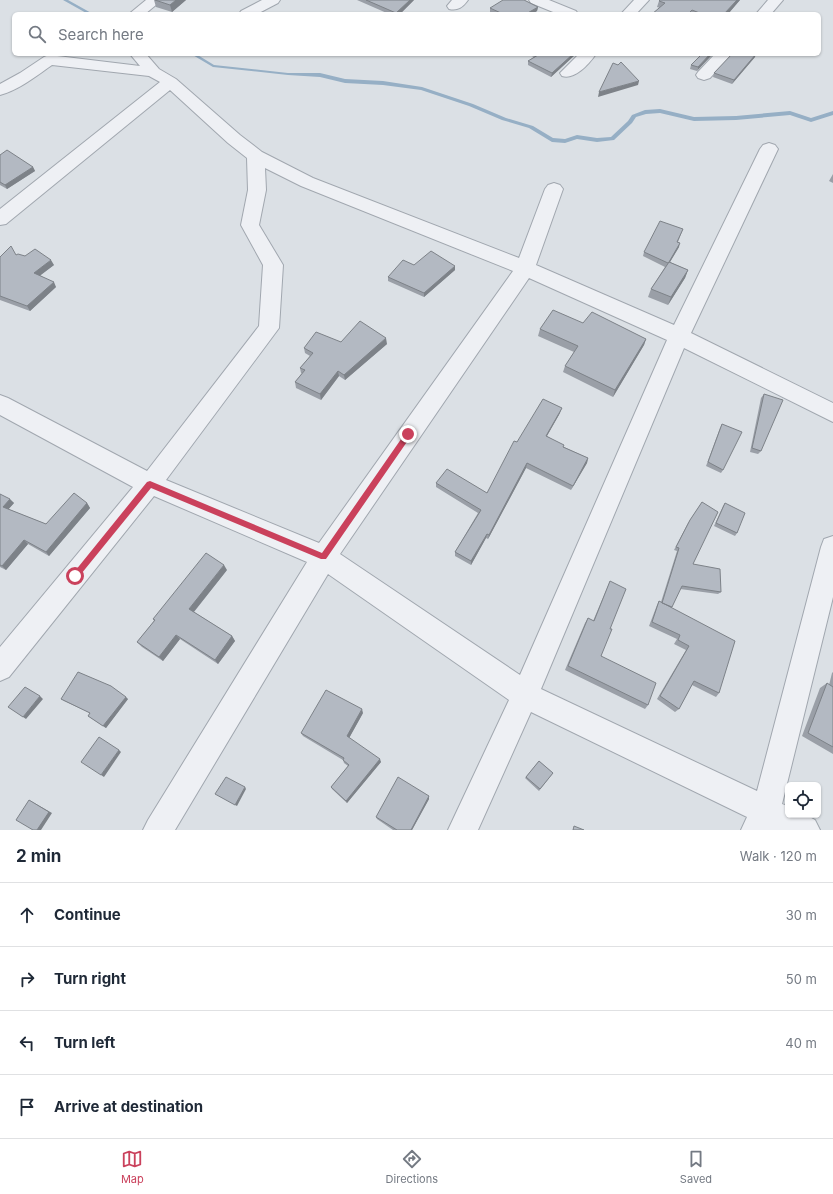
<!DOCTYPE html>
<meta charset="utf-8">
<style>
:root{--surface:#fff;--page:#f2f2f3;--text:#1f2937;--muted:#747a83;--line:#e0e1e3;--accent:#ca415c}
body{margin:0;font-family:Inter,sans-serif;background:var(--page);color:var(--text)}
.controls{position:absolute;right:12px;bottom:12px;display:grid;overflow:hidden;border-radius:6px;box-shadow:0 1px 3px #0004}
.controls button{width:36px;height:36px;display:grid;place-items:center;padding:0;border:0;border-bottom:1px solid var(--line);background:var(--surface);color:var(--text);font:20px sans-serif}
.stop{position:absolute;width:12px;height:12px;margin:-9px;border:3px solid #ca415c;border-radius:50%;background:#fff}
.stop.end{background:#ca415c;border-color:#fff;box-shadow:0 1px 4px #0008}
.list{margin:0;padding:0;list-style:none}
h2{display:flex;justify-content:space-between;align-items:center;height:52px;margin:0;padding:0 16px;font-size:17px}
h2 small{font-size:13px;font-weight:400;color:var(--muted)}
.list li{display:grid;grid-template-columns:26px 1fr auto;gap:12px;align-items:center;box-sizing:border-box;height:64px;padding:0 16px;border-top:1px solid var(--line)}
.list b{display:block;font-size:15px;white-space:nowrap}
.list em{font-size:13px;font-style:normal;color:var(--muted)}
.icon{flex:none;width:22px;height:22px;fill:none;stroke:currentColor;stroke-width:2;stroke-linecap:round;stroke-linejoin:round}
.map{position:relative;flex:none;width:833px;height:830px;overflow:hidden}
.search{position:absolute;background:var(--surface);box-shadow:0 1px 3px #0004;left:12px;right:12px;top:12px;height:44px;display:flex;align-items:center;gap:10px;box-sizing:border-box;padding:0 14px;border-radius:6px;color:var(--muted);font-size:15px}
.sheet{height:308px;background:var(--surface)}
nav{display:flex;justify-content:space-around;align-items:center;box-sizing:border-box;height:56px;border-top:1px solid var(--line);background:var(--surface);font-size:11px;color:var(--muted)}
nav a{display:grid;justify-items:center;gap:2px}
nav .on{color:var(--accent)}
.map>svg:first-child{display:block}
</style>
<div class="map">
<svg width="833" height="830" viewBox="0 0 833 830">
<rect width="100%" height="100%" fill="#dbe0e5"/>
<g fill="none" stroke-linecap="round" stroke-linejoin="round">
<!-- stream -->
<path fill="#96afc5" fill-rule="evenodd" d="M63 0H68L93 14H88Z
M191 54H196L214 65 288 73H320L345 79 383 81 422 87 473 104 506 118 533 126 553 138 565 139 577 135 597 138 611 137 628 121 632 115 645 110 660 109 694 117 736 116 790 111 811 118 833 111V115L811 122 790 115 736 120 694 121 660 113 646 114 636 117 632 123 614 140 597 142 577 139 565 143 552 142 529 128 502 120 469 106 421 90 383 85 345 83 320 77 288 75 213 67Z"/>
<defs>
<path id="minor" d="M146 0H162L145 14H129Z
M262 0H280L278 3 257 14H239L241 11Z
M452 0H468C463 7 458 11 449 9L447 6Z
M529 0H549L576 11 578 14H558L531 3Z
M634 0H649L636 14H621Z
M768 0H783L771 14H756Z
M130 54H146L159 69 176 79 240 135 262 152 313 178 519 258 545 189 548 185 554 183 560 185 563 189 536 265 674 325 760 149 763 145 769 143 775 145 778 149 691 333 833 403V422L684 348 541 689 757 791 821 547 824 539 833 536V597L782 804 788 806V815H806L815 820 820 830H741L747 817 531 712 478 830H448L509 700 328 574 175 830H143L148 820 307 562 154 496 9 677 0 681V647L133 487 0 415V395L8 398 147 471 259 326 263 265 241 225 248 190 247 158 228 143 170 90 6 224 0 225V209L160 82 149 76 52 65C36 76 19 90 0 95V84L20 73 44 57 49 55 140 66ZM265 168 301 186 513 271 319 543 166 480 279 328 283 265 259 225 266 190ZM529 278 667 340 520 675 340 554Z
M579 54H596C589 64 575 80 562 76L560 73Z
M715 54H732L710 78 704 80 698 78 696 75 698 72Z"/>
</defs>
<!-- minor casing -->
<use href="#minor" stroke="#a1a7af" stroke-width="2"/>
<!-- minor -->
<use href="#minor" fill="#eef0f4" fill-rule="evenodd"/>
</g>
<!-- wall -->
<path fill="#9a9fa7" d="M154 0H186L172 12 156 7Z
M357 0H414L400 14H389Z
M740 0 728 14H652L660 8 657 7 659 1Z
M538 7 537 11 532 14H494L490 12V8Z
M527 54H576L551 77 528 65V61L534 57Z
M702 54 697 71 690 69 691 65Z
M755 57 732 84 713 77 714 73Z
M0 155 33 167 35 171 7 189 0 185Z
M833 174V183L829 181Z
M683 229 678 242 679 247 670 262 688 270 685 278 668 305 648 297 651 289 665 267 643 256 644 252Z
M16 255 25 256 54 265 40 275 56 287 30 311 0 300V257Z
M414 265 455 270 424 297 388 281V277Z
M583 323 646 339 644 345 613 397 563 372 565 366 574 352 538 336 540 329Z
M341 342 387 344 345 380 339 376 321 400 296 388 295 382 302 373H301L300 368 310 356 305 353 304 348Z
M764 394 761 451 758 454 750 452 761 398Z
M560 413 547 436 564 447 588 458 587 463 571 490 526 468 488 539 486 538 471 565 455 556V552L478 513 436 487V483L487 493 517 442Z
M722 424 723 470 721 473 706 466 720 428Z
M0 494 14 503 8 509 46 524 87 503 90 508 49 556 28 544 6 570 0 567Z
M702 502 693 564 721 592 718 594 680 589 671 608 719 693 716 697 692 685 679 709 675 712 657 699 686 650 674 644 677 639 649 626 657 605 659 601 661 602 677 551 674 550 688 523Z
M725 503 737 533 735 536 714 526 723 506Z
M227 570 194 612 232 636 235 641 218 664 180 639 163 661 142 647 137 642 154 621 153 619Z
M610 581V629L601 656 648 705 645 709 565 670 585 623 588 618 593 621Z
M833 672V754L802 736 820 688 827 683 829 685 832 673Z
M61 699H128L106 728 88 716 90 713 64 701Z
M363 713 349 738 381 762 347 803 332 789 331 787 348 766 344 763 343 760 303 736 301 733Z
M539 761 553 773 539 791 525 778Z
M429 796V799L412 830H393L377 819 376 817Z"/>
<!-- shaded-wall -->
<path fill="#7d8288" d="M176 0H186L172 12 170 5Z
M410 0H414L400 14H396V13Z
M737 0H740L728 14H724Z
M538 7 537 11 532 14H526Z
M573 54H576L551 77 552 73Z
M710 54H713L697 71 698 67Z
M756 54 755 57 732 84 734 80Z
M639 81 638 85 598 97 599 92Z
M33 167 35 171 7 189 5 185Z
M680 243 679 247 667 267 668 263Z
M51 260 54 265 37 278 34 273Z
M455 266V270L424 297V293Z
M688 270 685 278 668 305 671 297Z
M54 282 56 287 30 311 27 306Z
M386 338 387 344 345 380 344 375Z
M646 339 644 345 613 397 615 390Z
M338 371 339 376 321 400 320 394Z
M562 408 560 413 544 441 546 436Z
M588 458 587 463 571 490 573 486Z
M527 463 526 468 488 539 489 535Z
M10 499 14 503 7 511 3 507Z
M87 503 90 508 49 556 46 552Z
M487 534 486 538 471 565V561Z
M24 540 28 544 6 570 2 566Z
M224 565 227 570 192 614 189 609Z
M176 635 180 639 163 661 159 657Z
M232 636 235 641 218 664 215 660Z
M40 696 43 699 26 719 23 717Z
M126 697 128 699 106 728 103 726Z
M362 709 363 713 348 740 347 736Z
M119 750 121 752 104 777 101 775Z
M380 759 381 762 347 803 346 801Z
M245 787 246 789 237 806 235 805Z
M429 796V799L412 830H411Z
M29 800 52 813 41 830H37Z"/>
<!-- building -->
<path fill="#b3b9c2" stroke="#7d8288" d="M155 0H176L170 5Z
M366 0H410L396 13Z
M503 0H524L538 7 526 14H503L490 8Z
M660 0H737L724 14H702L692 10 688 14H652L665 3 659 1Z
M536 54H573L552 73 528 61 538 55Z
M702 54H710L698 67 691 65Z
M732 54H756L734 80 714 73Z
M621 62 639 81 599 92 613 63 618 65Z
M7 150 33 167 5 185 0 182V155Z
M660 221 683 229 677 242 680 243 669 262 668 263 644 252Z
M11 246 16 255 18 254 25 256 35 249 51 260 34 273 54 282 27 306 0 296V257Z
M431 251 455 266 424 293 388 277 403 260 414 265Z
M669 262 688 270 671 297 651 289Z
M553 310 583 323 592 312 646 339 615 390 565 366 578 346 540 329Z
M360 321 386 338 344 375 338 371 320 394 295 382 305 370 300 368 313 353 304 348 316 332 341 342Z
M764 394 783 400 761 451 752 448Z
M543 399 562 408 546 436 564 445 563 447 588 458 573 486 527 463 489 535 487 534 471 561 455 552 481 510 436 483 447 469 487 493 514 441 517 442Z
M722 424 742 432 723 470 708 462Z
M74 493 87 503 46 552 24 540 2 566 0 565V494L10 499 3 507 46 524Z
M702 502 718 512 693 564 720 569 721 592 682 586 672 607 662 603 679 548 676 547 690 520Z
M725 503 745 513 737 533 716 523Z
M206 553 224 565 189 609 232 636 215 660 176 635 159 657 137 642 155 620 153 619Z
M610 581 626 589 610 629H612L601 656 656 683 648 705 568 666 588 618 594 621Z
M659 601 735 641 719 693 694 681 679 709 660 696 689 646 678 640 680 635 652 622Z
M78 672 111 686 126 697 103 726 88 716 90 713 61 699Z
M827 683 833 687V747L808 733Z
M25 687 40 696 23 717 8 707Z
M326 690 362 709 347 736 380 759 346 801 331 787 349 765 343 760 344 758 301 733Z
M99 737 119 750 101 775 81 762Z
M539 761 553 773 540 789 526 777Z
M226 777 245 787 235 805 215 794Z
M398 777 429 796 411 830H397L376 817Z
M29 800 49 812 37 830H33L16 820Z
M574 826 584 830H573Z"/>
<!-- route -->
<path fill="#ca415c" d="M406 432H411V436L326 559H321L151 488 77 579H72L71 576 147 482 150 481 322 553Z"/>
</svg>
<div class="controls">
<button><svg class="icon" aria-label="locate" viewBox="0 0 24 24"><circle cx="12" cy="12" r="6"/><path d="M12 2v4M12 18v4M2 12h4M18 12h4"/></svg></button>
</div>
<div class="stop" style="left:75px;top:576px"></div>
<div class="stop end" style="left:408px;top:434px"></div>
<div class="search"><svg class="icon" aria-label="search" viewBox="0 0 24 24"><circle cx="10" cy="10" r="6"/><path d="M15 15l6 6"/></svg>Search here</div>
</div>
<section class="sheet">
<h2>2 min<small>Walk · 120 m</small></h2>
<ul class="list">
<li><svg class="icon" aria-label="ahead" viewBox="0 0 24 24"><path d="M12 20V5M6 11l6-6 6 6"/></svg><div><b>Continue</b></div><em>30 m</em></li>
<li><svg class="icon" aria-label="right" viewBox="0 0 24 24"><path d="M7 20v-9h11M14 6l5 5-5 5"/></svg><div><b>Turn right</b></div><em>50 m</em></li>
<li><svg class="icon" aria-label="left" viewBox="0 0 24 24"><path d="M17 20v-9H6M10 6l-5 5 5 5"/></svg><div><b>Turn left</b></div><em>40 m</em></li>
<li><svg class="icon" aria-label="arrive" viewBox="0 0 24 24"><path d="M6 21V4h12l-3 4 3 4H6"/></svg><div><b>Arrive at destination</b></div></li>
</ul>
</section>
<nav>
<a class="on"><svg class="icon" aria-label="map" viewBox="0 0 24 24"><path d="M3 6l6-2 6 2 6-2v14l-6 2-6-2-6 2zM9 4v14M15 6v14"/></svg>Map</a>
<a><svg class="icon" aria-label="directions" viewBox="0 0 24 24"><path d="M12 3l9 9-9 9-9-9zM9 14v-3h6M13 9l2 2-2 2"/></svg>Directions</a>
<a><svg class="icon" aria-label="saved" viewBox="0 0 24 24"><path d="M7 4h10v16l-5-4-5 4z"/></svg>Saved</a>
</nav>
